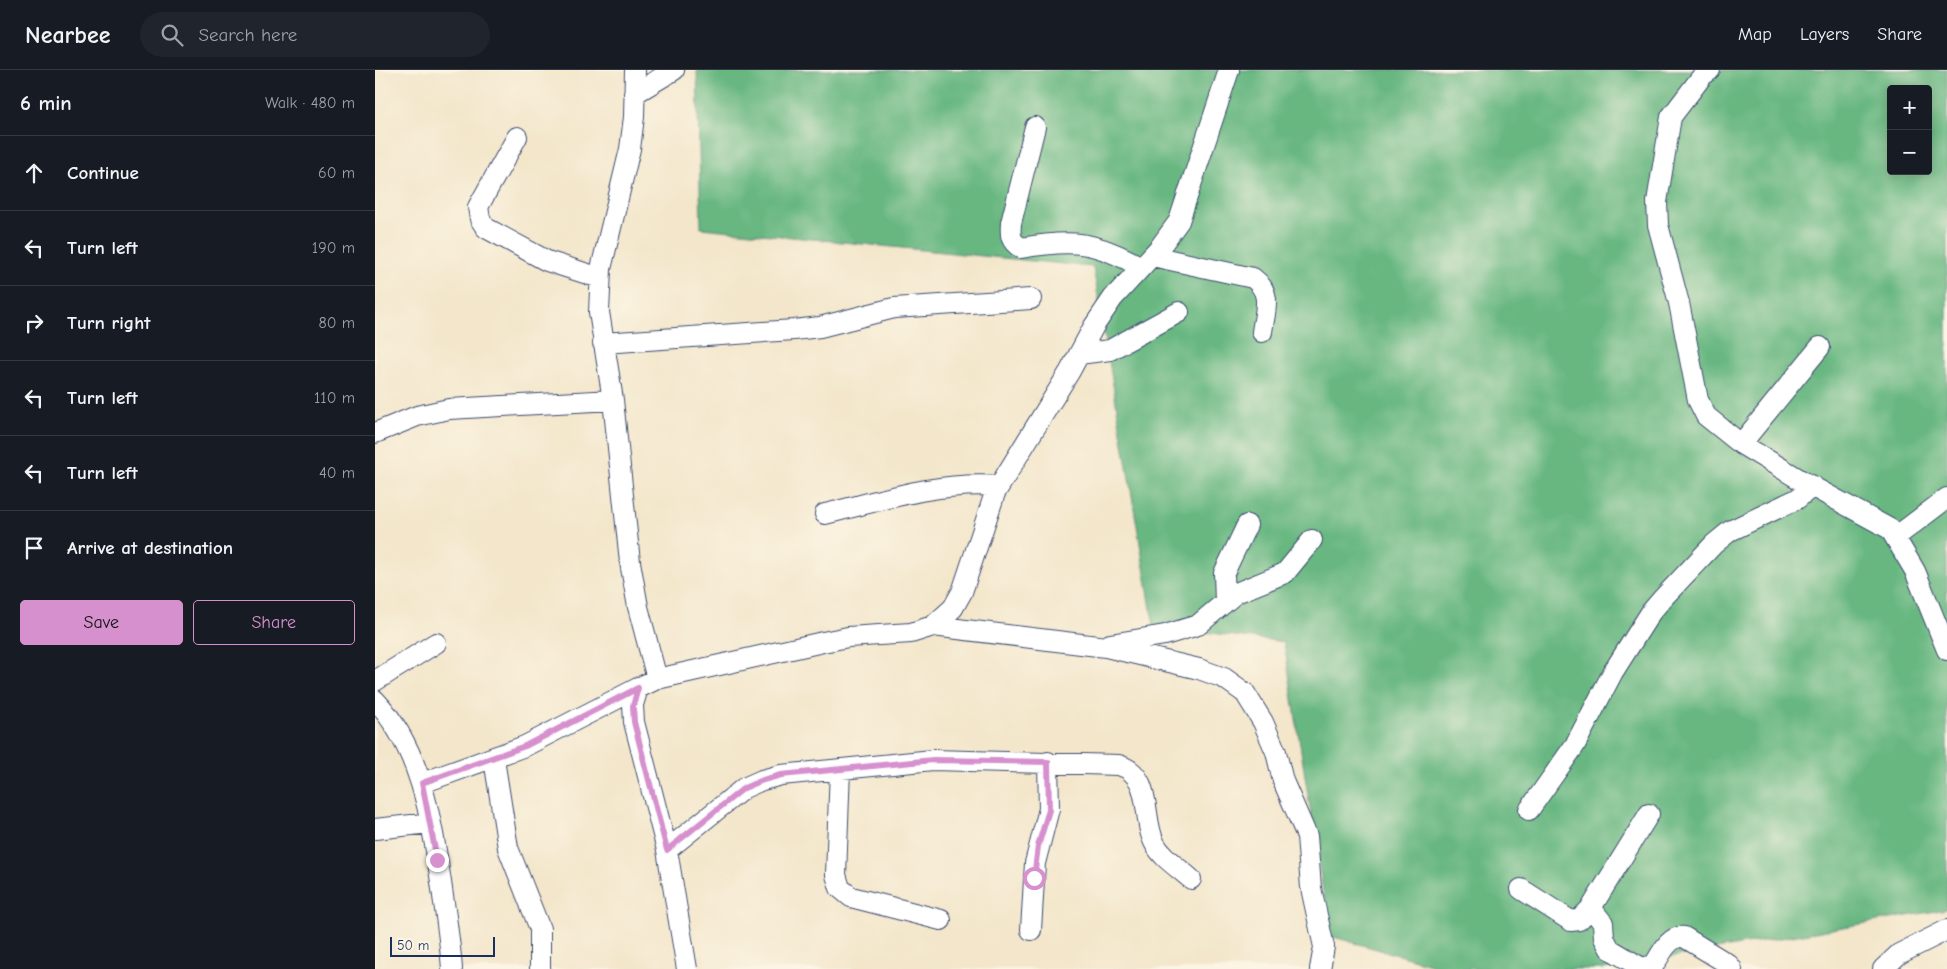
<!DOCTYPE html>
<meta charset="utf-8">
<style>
:root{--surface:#171b24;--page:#20242c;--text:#f1f3f6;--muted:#9ea1a6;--line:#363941;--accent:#d690ce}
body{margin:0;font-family:"Comic Neue",sans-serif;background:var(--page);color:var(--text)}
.controls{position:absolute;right:15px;top:15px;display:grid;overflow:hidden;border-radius:5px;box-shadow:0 2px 12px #0003}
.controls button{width:45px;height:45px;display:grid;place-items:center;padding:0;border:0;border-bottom:1px solid var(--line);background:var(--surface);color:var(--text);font:25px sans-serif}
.scale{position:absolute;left:15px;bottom:12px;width:105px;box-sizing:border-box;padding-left:5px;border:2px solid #1b2f5e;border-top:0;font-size:14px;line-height:18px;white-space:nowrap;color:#1b2f5e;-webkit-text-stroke:4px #fcf5e5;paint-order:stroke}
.stop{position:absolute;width:15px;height:15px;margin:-11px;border:4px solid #d690ce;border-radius:50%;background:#fff}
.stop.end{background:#d690ce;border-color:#fff;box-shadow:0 1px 5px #0008}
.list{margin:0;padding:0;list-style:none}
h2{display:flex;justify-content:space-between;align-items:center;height:65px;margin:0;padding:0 20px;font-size:21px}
h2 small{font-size:16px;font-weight:400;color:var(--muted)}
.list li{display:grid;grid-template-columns:32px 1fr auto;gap:15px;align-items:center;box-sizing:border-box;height:75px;padding:0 20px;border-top:1px solid var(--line)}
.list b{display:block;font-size:19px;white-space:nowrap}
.list em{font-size:16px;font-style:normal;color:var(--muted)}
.actions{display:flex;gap:10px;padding:15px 20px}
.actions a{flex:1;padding:11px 0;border:1px solid var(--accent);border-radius:5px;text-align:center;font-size:18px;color:var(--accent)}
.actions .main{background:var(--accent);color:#111}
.icon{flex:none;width:28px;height:28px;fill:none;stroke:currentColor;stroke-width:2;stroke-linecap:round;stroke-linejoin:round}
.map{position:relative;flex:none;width:1572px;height:899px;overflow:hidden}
header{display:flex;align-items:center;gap:30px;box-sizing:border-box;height:70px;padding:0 25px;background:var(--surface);border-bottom:1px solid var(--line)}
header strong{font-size:24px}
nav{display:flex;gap:28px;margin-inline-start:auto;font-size:18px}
.search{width:350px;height:45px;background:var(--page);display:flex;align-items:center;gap:12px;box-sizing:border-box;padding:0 18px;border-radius:28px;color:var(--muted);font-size:19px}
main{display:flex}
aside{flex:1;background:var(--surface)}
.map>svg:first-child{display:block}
</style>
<header>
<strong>Nearbee</strong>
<div class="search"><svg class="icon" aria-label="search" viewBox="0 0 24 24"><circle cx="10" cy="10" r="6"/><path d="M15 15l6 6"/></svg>Search here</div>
<nav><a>Map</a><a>Layers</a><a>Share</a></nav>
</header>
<main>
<aside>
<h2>6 min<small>Walk · 480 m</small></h2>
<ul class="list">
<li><svg class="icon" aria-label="ahead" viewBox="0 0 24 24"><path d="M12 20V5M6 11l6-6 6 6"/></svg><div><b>Continue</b></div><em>60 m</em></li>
<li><svg class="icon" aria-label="left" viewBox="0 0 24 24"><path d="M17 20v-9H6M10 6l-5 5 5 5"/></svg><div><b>Turn left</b></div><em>190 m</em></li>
<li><svg class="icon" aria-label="right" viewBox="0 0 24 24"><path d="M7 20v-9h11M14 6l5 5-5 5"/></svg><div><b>Turn right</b></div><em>80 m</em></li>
<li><svg class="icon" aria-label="left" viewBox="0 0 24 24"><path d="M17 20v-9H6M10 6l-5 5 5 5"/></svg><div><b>Turn left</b></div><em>110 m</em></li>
<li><svg class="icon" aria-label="left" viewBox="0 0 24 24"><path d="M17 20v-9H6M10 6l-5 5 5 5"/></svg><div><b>Turn left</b></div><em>40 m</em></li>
<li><svg class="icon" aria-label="arrive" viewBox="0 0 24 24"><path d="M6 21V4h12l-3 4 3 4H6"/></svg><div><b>Arrive at destination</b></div></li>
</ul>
<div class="actions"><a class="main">Save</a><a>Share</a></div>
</aside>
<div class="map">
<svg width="1572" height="899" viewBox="0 0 1572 899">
<rect width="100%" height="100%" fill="#fcf5e5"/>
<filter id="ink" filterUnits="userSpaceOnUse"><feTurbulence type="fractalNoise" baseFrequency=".02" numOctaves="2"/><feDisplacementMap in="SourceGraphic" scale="10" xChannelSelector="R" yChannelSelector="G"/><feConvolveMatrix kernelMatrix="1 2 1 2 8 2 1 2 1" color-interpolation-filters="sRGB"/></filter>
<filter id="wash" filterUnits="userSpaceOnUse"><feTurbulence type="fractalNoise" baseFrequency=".0096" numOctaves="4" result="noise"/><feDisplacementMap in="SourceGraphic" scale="20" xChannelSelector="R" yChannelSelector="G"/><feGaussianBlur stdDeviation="1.12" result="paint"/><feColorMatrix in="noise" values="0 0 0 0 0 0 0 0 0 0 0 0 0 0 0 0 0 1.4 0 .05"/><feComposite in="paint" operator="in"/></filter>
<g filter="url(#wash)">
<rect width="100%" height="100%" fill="#f3e6ca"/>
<!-- forest -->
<path fill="#68b781" stroke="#427370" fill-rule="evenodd" d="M322 0H1572V839L1227 899H1073L955 866 909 572 779 556 718 197 326 158ZM1516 19H1553V101H1516Z"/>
</g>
<g filter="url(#ink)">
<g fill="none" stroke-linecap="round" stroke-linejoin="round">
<defs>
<path id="minor" d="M260 0 259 47 255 79 226 199 224 242 238 330 255 492 263 537 282 609
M1335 0 1328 5 1296 47 1282 132 1283 155 1304 233 1323 330 1331 346 1366 374 1429 412 1515 459 1540 501 1572 580
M259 24 299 0
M660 57 636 153C635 165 635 171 646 178 698 169 720 171 766 197
M142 67 103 137 105 149 111 158 172 191 225 208
M777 186 878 208C898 223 890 240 887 262
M228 273 419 260 445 257 519 238 656 229
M704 284 735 280 804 242
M0 363 42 346 74 339 238 330
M1366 374 1445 277
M450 444C508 430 564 411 624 416
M1522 466 1572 428
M850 532 849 503 872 455
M558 556 731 577 824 599 849 608 870 623 888 652 901 682 908 711 932 766 936 818 949 877 945 899
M735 574 790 565 823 555 861 523 910 503 937 470
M0 611 61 573
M0 630C46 679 56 748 66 812 70 841 75 870 77 899
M119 689 133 778 165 859V899
M465 699 461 805 465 818 476 827 566 850
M47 713 150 676 263 618
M1154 740 1200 675 1238 602 1276 542 1288 528 1339 474 1355 461 1422 429 1438 416
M0 759 55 753
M292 780 369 718 387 710 406 705 558 690 744 695C779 706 766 748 780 774 788 789 804 798 816 809
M1146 819 1196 851 1204 850 1216 838 1274 744
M1216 838 1228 853 1229 868 1235 879 1267 898 1279 895C1286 884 1294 865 1309 867L1353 894 1357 899
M656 860 660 793 674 739 673 692
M312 899 292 780 259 652 258 635 263 618 282 609 448 572 473 567 536 563 558 556 578 538 587 522 620 423 695 301 719 256 738 228 785 177 804 151 854 0
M1508 899 1524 884 1572 860"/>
</defs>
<!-- minor casing -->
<use href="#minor" stroke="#3b4a6e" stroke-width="22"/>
<!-- minor -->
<use href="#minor" stroke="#fff" stroke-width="20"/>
</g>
</g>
<g fill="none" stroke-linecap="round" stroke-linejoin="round" filter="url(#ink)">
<!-- route -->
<path stroke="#d690ce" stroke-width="6" d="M62 790 47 713 150 676 263 618 258 636 259 652 292 780 369 718 388 710 406 705 558 690 673 692 674 740 663 776 659 808"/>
</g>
</svg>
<div class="controls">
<button>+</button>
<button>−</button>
</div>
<div class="scale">50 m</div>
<div class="stop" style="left:659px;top:808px"></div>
<div class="stop end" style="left:62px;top:790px"></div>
</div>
</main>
